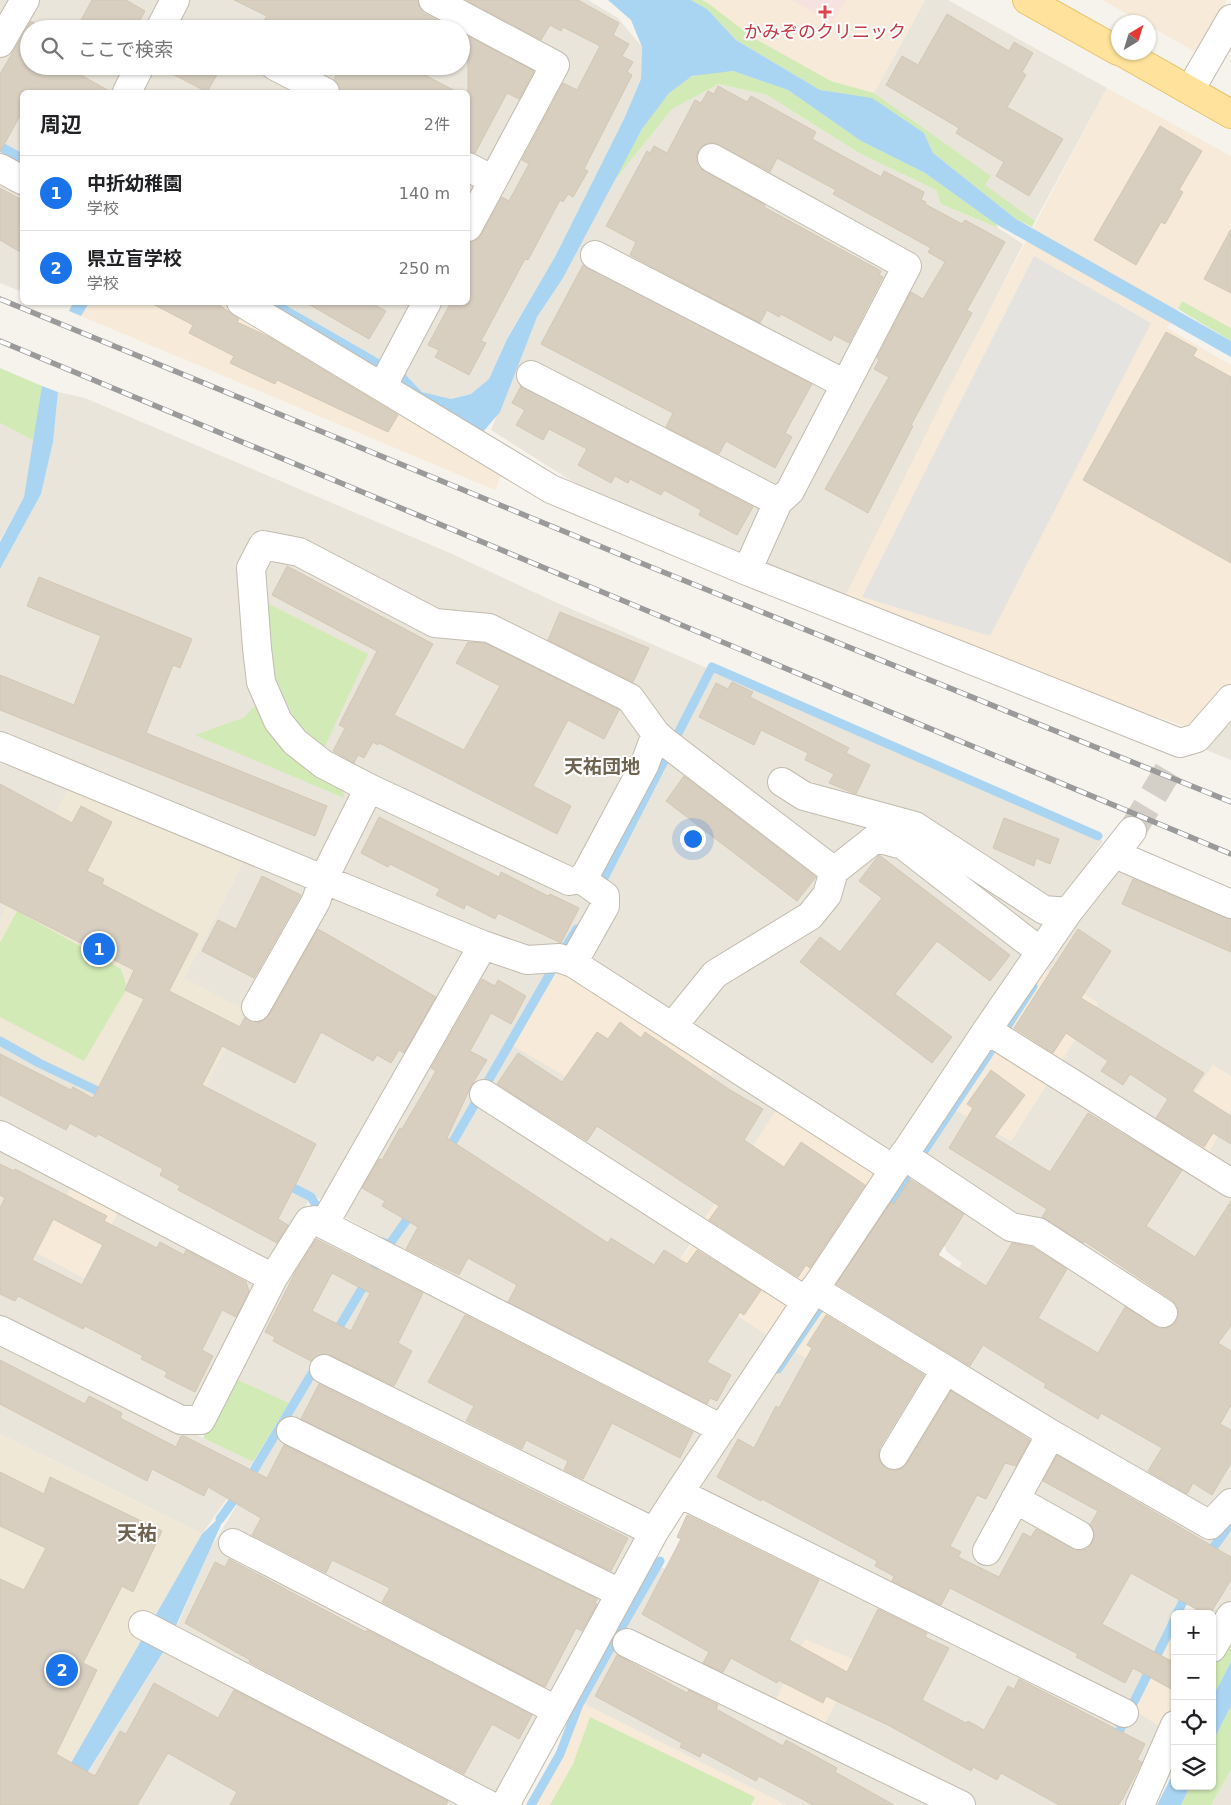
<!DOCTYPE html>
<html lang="ja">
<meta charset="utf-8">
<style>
:root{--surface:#fff;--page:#f2f2f2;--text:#202124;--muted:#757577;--line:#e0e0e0;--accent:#1a73e8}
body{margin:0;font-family:"DejaVu Sans","Noto Sans JP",sans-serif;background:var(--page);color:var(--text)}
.controls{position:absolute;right:15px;bottom:15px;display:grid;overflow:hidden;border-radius:8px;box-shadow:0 1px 4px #0004}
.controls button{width:45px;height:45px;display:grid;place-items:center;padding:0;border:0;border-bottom:1px solid var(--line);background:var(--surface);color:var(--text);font:25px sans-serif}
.compass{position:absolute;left:1111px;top:15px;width:45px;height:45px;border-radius:50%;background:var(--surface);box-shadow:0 1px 4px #0004;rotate:38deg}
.you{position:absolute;left:692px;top:838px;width:18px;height:18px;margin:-12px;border:4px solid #fff;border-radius:50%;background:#1a73e8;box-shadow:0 0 0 8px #1a73e833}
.badge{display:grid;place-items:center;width:32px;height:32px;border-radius:50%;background:var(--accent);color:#fff;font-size:16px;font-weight:700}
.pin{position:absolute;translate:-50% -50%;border:2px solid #fff;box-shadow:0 1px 5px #0006}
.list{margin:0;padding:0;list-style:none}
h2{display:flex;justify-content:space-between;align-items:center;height:65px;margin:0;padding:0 20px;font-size:21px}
h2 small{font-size:16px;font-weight:400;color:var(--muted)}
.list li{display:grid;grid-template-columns:32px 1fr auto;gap:15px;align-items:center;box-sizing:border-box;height:75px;padding:0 20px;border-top:1px solid var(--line)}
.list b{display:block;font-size:19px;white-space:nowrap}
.list p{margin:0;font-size:16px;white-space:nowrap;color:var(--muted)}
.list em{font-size:16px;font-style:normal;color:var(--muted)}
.icon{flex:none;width:28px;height:28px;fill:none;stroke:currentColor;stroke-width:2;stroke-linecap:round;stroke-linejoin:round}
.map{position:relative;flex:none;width:1231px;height:1805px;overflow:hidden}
.search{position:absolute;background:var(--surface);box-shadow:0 1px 4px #0004;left:20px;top:20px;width:450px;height:55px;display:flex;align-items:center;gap:12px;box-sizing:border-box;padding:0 18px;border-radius:28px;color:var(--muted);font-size:19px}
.panel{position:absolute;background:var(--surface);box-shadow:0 1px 4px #0004;left:20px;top:90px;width:450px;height:215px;border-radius:8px}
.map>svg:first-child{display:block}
</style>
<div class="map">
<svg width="1231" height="1805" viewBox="0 0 1231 1805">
<rect width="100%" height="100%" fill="#f6f3ec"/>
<!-- residential -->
<path fill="#eae5da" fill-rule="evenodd" d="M0 0H588L618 18 642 47 641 79 624 119 556 255 507 338 489 379 471 394 451 399 422 392 405 374 282 303 468 302V92H22V153L0 141ZM29 29H461V66H29Z
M925 0H948L1107 88 1035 221 984 185 990 176 874 93Z
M719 84 767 95 859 153 936 190 941 204 998 228 1023 244 844 599 584 489 491 430 537 317 563 278 615 180 672 109Z
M0 179 22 191V292L0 283Z
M58 392 85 398 450 553 553 601 1103 841 890 1150 565 946 528 950 0 735V569L41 494 53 442Z
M0 423 34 441 24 497 0 540Z
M1231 711V760L1201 748Z
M0 763 69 788 0 919Z
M245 858 472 951 326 1202 312 1195 273 1266 0 1125V1037L40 1061 185 1129 184 978Z
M1123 864 1231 911V1076L1213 1066 1205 1160 1231 1109V1605L1222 1620 1184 1602 1178 1614H1175V1622L1133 1709 1164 1729 1130 1805H786L582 1703 579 1694 653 1563 755 1614 685 1506 788 1348 879 1339 912 1340 962 1263 947 1252 910 1167 950 1107 1011 1141 1098 1003 1043 968 1072 925Z
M485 958 555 968 778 1108 672 1272 767 1335 715 1418 339 1214Z
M0 1142 75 1180 84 1278 122 1204 259 1276 190 1415 0 1321Z
M314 1228 704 1434 613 1584 495 1799 175 1631 209 1551 317 1373 310 1372 289 1403 234 1378Z
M0 1339 203 1438 253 1462 202 1534 0 1434Z
M167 1646 470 1805H68Z
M1231 1770V1805H1211Z"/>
<!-- commercial -->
<path fill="#f7ead8" d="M702 0H925L874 93 831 81 752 37Z
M1102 0H1227L1196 52 1149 26 1148 22H1142Z
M1107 88 1231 156V328L1182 301 1167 328 1231 365V691L1195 729 1129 708 844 599 949 387Z
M89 303H224L418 417 503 471 495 490 81 316Z
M555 968 715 1069 679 1129 621 1109 510 1044Z
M1043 968 1098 1003 1011 1141 950 1107Z
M1213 1065 1231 1076V1109L1205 1161 1165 1135Z
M778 1108 878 1173 799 1289 701 1224Z
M75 1180 122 1204 83 1278 37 1253Z
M696 1238 791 1301 767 1335 672 1272Z
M819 1303 879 1339 851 1384 788 1348Z
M1175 1622V1709L1164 1729 1133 1709Z
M805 1639 857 1661 822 1730 773 1706Z
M582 1703 786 1805H534L566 1750Z"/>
<!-- education -->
<path fill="#efe8d6" d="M69 788 245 858 184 978 245 1010 185 1130 40 1061 0 1037V919Z
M0 1434 202 1534 47 1805H0Z"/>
<!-- medical -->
<path fill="#f6e3e0" d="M791 0H846L832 23Z"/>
<!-- green -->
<path fill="#d2eab5" d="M691 0H702L709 4 752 37 831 81 874 93 991 176 985 185 1035 221 1032 227 1016 219 933 153 924 133 872 99 820 90 736 40 707 9Z
M733 71 788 90 861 141 925 173 996 224 998 228 941 204 936 190 859 153 767 95 719 84 672 109 615 180C630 151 661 85 694 76 706 72 720 72 733 71Z
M1182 301 1231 328V341L1178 309Z
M0 368 42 386 34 441 0 423Z
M267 603 368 654 324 748 295 720 275 677Z
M258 703 342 786 344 798 195 735 243 718Z
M17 911 121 969 127 988 84 1061 0 1017V943Z
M234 1378 289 1403 253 1462 203 1438Z
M1231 1634V1662L1212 1698V1669Z
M1231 1706V1770L1211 1805H1181L1190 1786H1212V1743Z
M590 1717 755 1797 751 1805H550L573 1764Z"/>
<!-- parking -->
<path fill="#e5e3e0" d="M1034 256 1151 323 990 636 862 597Z"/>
<!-- water -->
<path fill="#a9d4f2" d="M608 0H691L707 9 736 40 820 90 872 98 924 133 933 153 1016 219 1231 341V357L996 224 925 173 861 141 788 90 733 71 692 76 669 93 642 129 563 278 537 317 500 412 482 433 257 303H282L405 374 422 392 451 399 471 394 489 379 507 339 556 255 624 119 641 79 642 47 631 20Z
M0 141 22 153V164L0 152Z
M73 303H89L81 316 69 311Z
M42 386 58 392 53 442 41 494 0 569V542L24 497Z
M228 1509 167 1646 67 1805H47L202 1534Z
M1231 1662V1706L1212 1743V1698Z
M1175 1770V1786H1190L1181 1805H1157Z"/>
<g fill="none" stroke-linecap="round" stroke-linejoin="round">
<!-- stream -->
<path stroke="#a9d4f2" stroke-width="9" d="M604 878 712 667 1098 836
M567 945 577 929
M1008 1025 1033 986
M0 1041 39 1063 106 1095
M447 1152 551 972
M922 1154 994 1046
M284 1183 311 1197 317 1207
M382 1242 389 1245 413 1211
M840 1278 906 1179
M335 1334 376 1265
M778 1369 819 1309
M248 1480 317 1365
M220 1519 239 1493
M1208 1555 1231 1523
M1177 1614 1187 1593
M620 1630 660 1561
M1114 1742 1175 1619
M531 1805 560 1754 579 1704 612 1645"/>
</g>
<!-- building -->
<path fill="#d8cfc1" stroke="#d3c7b4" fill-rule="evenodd" d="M92 0H126L145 11 135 29H76Z
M234 0H417L420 8 425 14 454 29H270L262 24 267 16Z
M466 0H578L619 23 613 35 629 44 622 56 633 62 627 72 632 75 584 169 588 171 573 197 568 194 563 202 560 200 528 260 525 259 481 341 486 343 469 375 435 357 439 350 428 345 451 302H468V242L476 240 481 235 502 197 509 201 529 164 522 160 563 83 577 90 600 46 563 27 561 31 550 25 541 40Z
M947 14 1009 51 1014 42 1033 53 1022 72 1026 75 1007 107 1063 139 1029 196 996 176 1004 162 956 133 959 128 886 85 902 56 918 65Z
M31 21 43 29H29V66H65L111 92H22V112L0 152V74Z
M468 36 534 71 519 99 507 93 475 153 468 151Z
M157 66H222L207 92Z
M340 66H408L457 92H340L338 84 334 80Z
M718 86 747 102 751 96 816 132 812 139 881 177 884 171 924 192 921 200 926 202 925 204 962 224 965 220 1005 242 967 310 972 313 911 425 913 426 868 513 825 489 889 377 874 369 879 360 877 358 911 292 923 299 945 262 928 252 931 248 833 194 836 190 777 158 770 172 712 142 704 145 698 151 696 159 698 166 704 171 765 205 764 207 881 271 879 275 883 277 849 343 834 335 831 341 781 314 779 317 767 310 760 323 630 255 636 242 606 226 647 151 650 153 654 146 667 153 695 100 701 103 708 91 714 94Z
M1160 126 1202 151 1179 190 1183 192 1165 224 1161 222 1136 265 1094 240Z
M0 188 22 200V253L0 240Z
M1231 229V293L1204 279Z
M583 265 812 384 785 433 792 437 775 468 726 441 719 454 666 427 673 413 541 344Z
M149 302H215L239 319 237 322 269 337 398 415 388 432 277 380 275 384 230 363 234 356 189 333 193 325Z
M305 302H369L386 311 369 339Z
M1166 332 1197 349 1193 356 1231 377V563L1083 480Z
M521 386 753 507 737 535 699 515 701 510 664 490 661 495 630 479 628 483 615 476 611 483 578 465 587 449 549 429 543 440 516 425 525 410 512 403Z
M287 566 433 644 394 715 464 750 500 686 456 663 468 642 485 643 619 710 604 739 568 720 533 786 571 806 557 834 379 743 378 745 373 742 364 758 358 755 354 763 333 751 345 728 339 725 377 651 272 595Z
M39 577 192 639 180 668 173 665 146 733 327 806 315 836 0 710V675L74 705 101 636 27 606Z
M560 612 649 648 633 682 548 640Z
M732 682 753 692 750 697 849 748 846 753 870 765 856 794 829 783 834 774 805 760 808 753 761 730 754 745 699 717 716 683 728 689Z
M684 776 816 877 797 901 666 801Z
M0 784 72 823 81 806 112 822 87 871 104 879 102 884 198 934 169 991 240 1027 245 1017 257 1023 264 1020 269 1015 318 929 436 997 404 1053 399 1050 391 1063 377 1055 373 1061 321 1032 295 1083 222 1046 202 1085 316 1144 278 1219 288 1225 277 1243 178 1190 180 1186 160 1175 163 1169 98 1134 96 1137 70 1123 66 1130 0 1095V1054L71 1090 73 1087 92 1098 94 1096 144 999 125 990 134 970 0 902Z
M379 817 499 877 501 872 548 896 550 894 579 908 561 943 498 913 495 919 466 904 464 909 436 895 440 889 390 864 388 867 361 853Z
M1004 818 1059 839 1050 864 1036 858 1034 866 993 848Z
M879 855 1010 955 990 981 937 941 895 994 952 1037 932 1063 800 962 820 937 840 952 882 898 859 881Z
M262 876 301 895 254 978 202 951 218 920 236 929Z
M1133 879 1231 919V952L1122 904Z
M1078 929 1111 951 1081 998 1204 1073 1192 1091 1231 1116V1144L1213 1133 1204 1147 1156 1118 1168 1099 1130 1074 1123 1085 1101 1071 1108 1061 1066 1033 1053 1053 1014 1028Z
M482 979 495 986 498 980 526 996 511 1024 491 1013 470 1051 487 1060 471 1086 447 1138 608 1243 611 1238 654 1265 664 1250 687 1264 697 1250 761 1290 744 1315 740 1312 707 1362 731 1375 717 1401 710 1398 707 1404 508 1302 517 1285 468 1258 459 1275 406 1249 418 1227 382 1206 385 1201 362 1188 379 1159 382 1160 400 1128 402 1129 436 1071 431 1068Z
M620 1022 641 1038 645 1032 730 1090 763 1109 744 1140 784 1167 801 1142 865 1185 810 1268 806 1265 798 1277 709 1220 719 1206 597 1126 587 1141 497 1084 518 1053 562 1082 597 1032 608 1039Z
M991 1070 1025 1095 994 1137 1050 1172 1088 1113 1182 1170 1146 1226 1195 1257 1231 1201V1326L1218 1343 1231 1351V1405L1220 1424 1231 1430V1463L1212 1495 1193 1483 1187 1494 1148 1471 1162 1448 1101 1413 1098 1419 1044 1387 1046 1384 983 1345 970 1366 836 1284 891 1202 894 1204 910 1179 964 1214 938 1255 986 1286 1012 1243 1032 1247 1067 1269 1038 1318 1098 1353 1125 1307 1162 1329 1170 1327 1176 1322 1179 1313 1177 1305 1172 1300 1084 1241 1083 1243 1042 1217 1047 1209 949 1148 973 1108 967 1104Z
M0 1164 14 1171 15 1169 107 1216 104 1221 157 1248 160 1242 184 1255 186 1250 246 1282 249 1291 236 1317 222 1310 202 1350 213 1356 195 1392 165 1377 167 1372 141 1359 143 1356 85 1326 83 1329 18 1296 15 1301 0 1294V1208L5 1198 0 1195ZM53 1219 103 1245 82 1285 32 1260Z
M316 1239 423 1293 398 1343 412 1351 394 1386 330 1355 323 1354 311 1361 273 1341 275 1337 265 1332 296 1271ZM332 1273 370 1293 351 1331 312 1311Z
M465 1315 693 1432 680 1458 612 1423 583 1479 564 1470 568 1461 526 1440 522 1449 466 1421 474 1406 428 1382Z
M826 1315 924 1375 880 1447 878 1454 880 1462 886 1468 894 1471 902 1468 907 1463 951 1391 1030 1440 1016 1466 1005 1463 986 1499 977 1495 950 1546 961 1552 958 1557 999 1577 1023 1533 1031 1537 1036 1529 1079 1551 1087 1549 1092 1543 1095 1534 1090 1525 1098 1511 1043 1481 1057 1455 1231 1557V1580L1210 1614H1205L1131 1573 1102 1624 1175 1663V1691L1133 1668 1125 1683 1076 1657 1078 1654 950 1588 941 1605 892 1581 894 1576 875 1566 877 1561 762 1499 761 1501 717 1477 738 1439 754 1448 776 1406 779 1408 812 1348 807 1345Z
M0 1360 85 1404 89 1396 122 1413 120 1418 176 1447 181 1436H184L267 1478 284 1445 597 1599 595 1603 597 1604 582 1631 576 1628 545 1687 382 1602 390 1588 332 1560 326 1573 252 1535 261 1518 208 1487 204 1496 152 1469 147 1481 0 1404Z
M319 1384 628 1538 611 1571 301 1419Z
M0 1472 44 1494 50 1477 162 1531 133 1592 122 1586 83 1663 97 1670 56 1754 95 1776 120 1731 126 1734 154 1683 218 1718 234 1690 448 1801 446 1805H230L237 1792 168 1753 137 1805H0V1579L24 1590 46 1548 0 1526Z
M687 1515 819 1580 789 1640 847 1672 878 1609 927 1633 925 1637 949 1648 922 1700 966 1723 968 1721 984 1730 1008 1686 1014 1689 1019 1679 1145 1744 1137 1760 1142 1762 1122 1800 1118 1805H1059L1001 1773 997 1780 973 1767 971 1771 888 1725 826 1696 823 1703 778 1680 777 1683 731 1658 723 1672 703 1663 709 1652 642 1614 681 1539 677 1537Z
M229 1559 366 1632 367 1630 532 1715 519 1739 492 1724 464 1774 249 1662 250 1660 185 1623 215 1562 225 1567Z
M617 1655 687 1693 689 1690 718 1705 716 1709 783 1746 786 1740 837 1768 835 1772 894 1805H813L759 1776 756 1781 702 1752 700 1757 680 1747 682 1743 595 1696Z"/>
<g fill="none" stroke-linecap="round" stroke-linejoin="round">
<!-- minor-tunnel -->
<path stroke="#d4d0c8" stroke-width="28" stroke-dasharray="28 14" stroke-linecap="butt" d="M1132 831 1175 759"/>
<defs>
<path id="minor" d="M433 0 555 65 468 227
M160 29 175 0
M0 43 25 0
M275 66 325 92
M1190 90 1231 19
M127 92 140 66
M712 158 907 266 790 491 778 502 747 571
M468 167 493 180
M0 168 22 180
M595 255 845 384
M241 302 551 489 747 571 1180 743 1197 738 1231 699
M531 375 778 502
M382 387 427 302
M0 746 483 945 527 960 559 958 573 963 893 1169
M782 782 804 796 915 826 1044 910 1068 912
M369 788 569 881 581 879 586 874 644 766 656 734
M1115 854 1231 904
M573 963 605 906V896L581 879
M256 1007 316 901 323 880 369 788 323 764 295 742 278 721 261 682 257 648 251 568 263 545 299 552 435 623 489 628 630 698 656 734 665 742 834 871 876 838 903 845 1041 952
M672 1027 715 974 810 916 827 895 834 871
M987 1030 1231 1183
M484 1094 806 1301
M0 1135 273 1278 201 1420H181L0 1330
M903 1155 1011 1227 1038 1232 1163 1313
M324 1224 483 945
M273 1278 309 1221 315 1220 722 1429
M814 1289 1051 1434 1210 1525 1231 1503
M324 1369 654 1532
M291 1431 620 1593
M894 1455 945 1371
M679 1493 1124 1713
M1015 1499 1079 1535
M233 1543 556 1710
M987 1551 1051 1434
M143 1625 489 1805
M627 1643 961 1805
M1212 1648 1231 1616
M505 1805 654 1532 679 1493 987 1030 1068 912 1132 831
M1140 1805 1175 1725"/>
<path id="major" d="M1027 0 1118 51
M1122 52 1231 114"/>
</defs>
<!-- minor casing -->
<use href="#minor" stroke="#c2bbae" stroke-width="30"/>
<!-- major casing -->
<use href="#major" stroke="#e6c16a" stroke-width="30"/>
<!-- minor -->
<use href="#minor" stroke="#fff" stroke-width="28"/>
<!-- major -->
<use href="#major" stroke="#ffe39c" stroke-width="28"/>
<defs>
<path id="rail" d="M0 299 631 559 1231 802
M0 341 1231 854"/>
</defs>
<!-- rail casing -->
<use href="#rail" stroke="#9a9a9a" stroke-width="5.5"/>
<!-- rail -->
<use href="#rail" stroke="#fff" stroke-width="4" stroke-dasharray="11" stroke-linecap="butt"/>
</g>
<!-- markers -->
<path fill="#e0444e" stroke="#fff" stroke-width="2" d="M822.5 4.5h5v5h5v5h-5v5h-5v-5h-5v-5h5z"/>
<g text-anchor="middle" stroke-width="4" stroke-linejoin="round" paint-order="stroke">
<!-- health labels -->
<g font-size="18" fill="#be3a42" stroke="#fff">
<text x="825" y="38">かみぞのクリニック</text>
</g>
<!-- neighbourhood labels -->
<g font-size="19" font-weight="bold" fill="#6e6250" stroke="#fff">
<text x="602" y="773">天祐団地</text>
</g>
<!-- quarter labels -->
<g font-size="20" font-weight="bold" fill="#6e6250" stroke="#fff">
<text x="137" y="1540">天祐</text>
</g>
</g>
</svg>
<div class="controls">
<button>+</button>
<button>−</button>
<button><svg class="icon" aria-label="locate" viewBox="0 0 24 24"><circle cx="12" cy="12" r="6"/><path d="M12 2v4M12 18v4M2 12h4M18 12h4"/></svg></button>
<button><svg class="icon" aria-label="layers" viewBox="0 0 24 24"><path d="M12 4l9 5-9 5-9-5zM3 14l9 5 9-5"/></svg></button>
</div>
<svg class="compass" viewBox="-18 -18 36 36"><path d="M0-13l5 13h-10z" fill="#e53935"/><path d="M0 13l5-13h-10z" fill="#757577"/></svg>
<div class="you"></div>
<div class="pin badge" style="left:99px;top:949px">1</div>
<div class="pin badge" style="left:62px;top:1670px">2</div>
<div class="search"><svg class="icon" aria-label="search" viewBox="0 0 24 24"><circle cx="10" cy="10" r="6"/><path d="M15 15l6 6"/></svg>ここで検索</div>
<section class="panel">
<h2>周辺<small>2件</small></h2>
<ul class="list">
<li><span class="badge">1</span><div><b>中折幼稚園</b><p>学校</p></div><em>140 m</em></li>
<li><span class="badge">2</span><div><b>県立盲学校</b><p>学校</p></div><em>250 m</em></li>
</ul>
</section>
</div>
